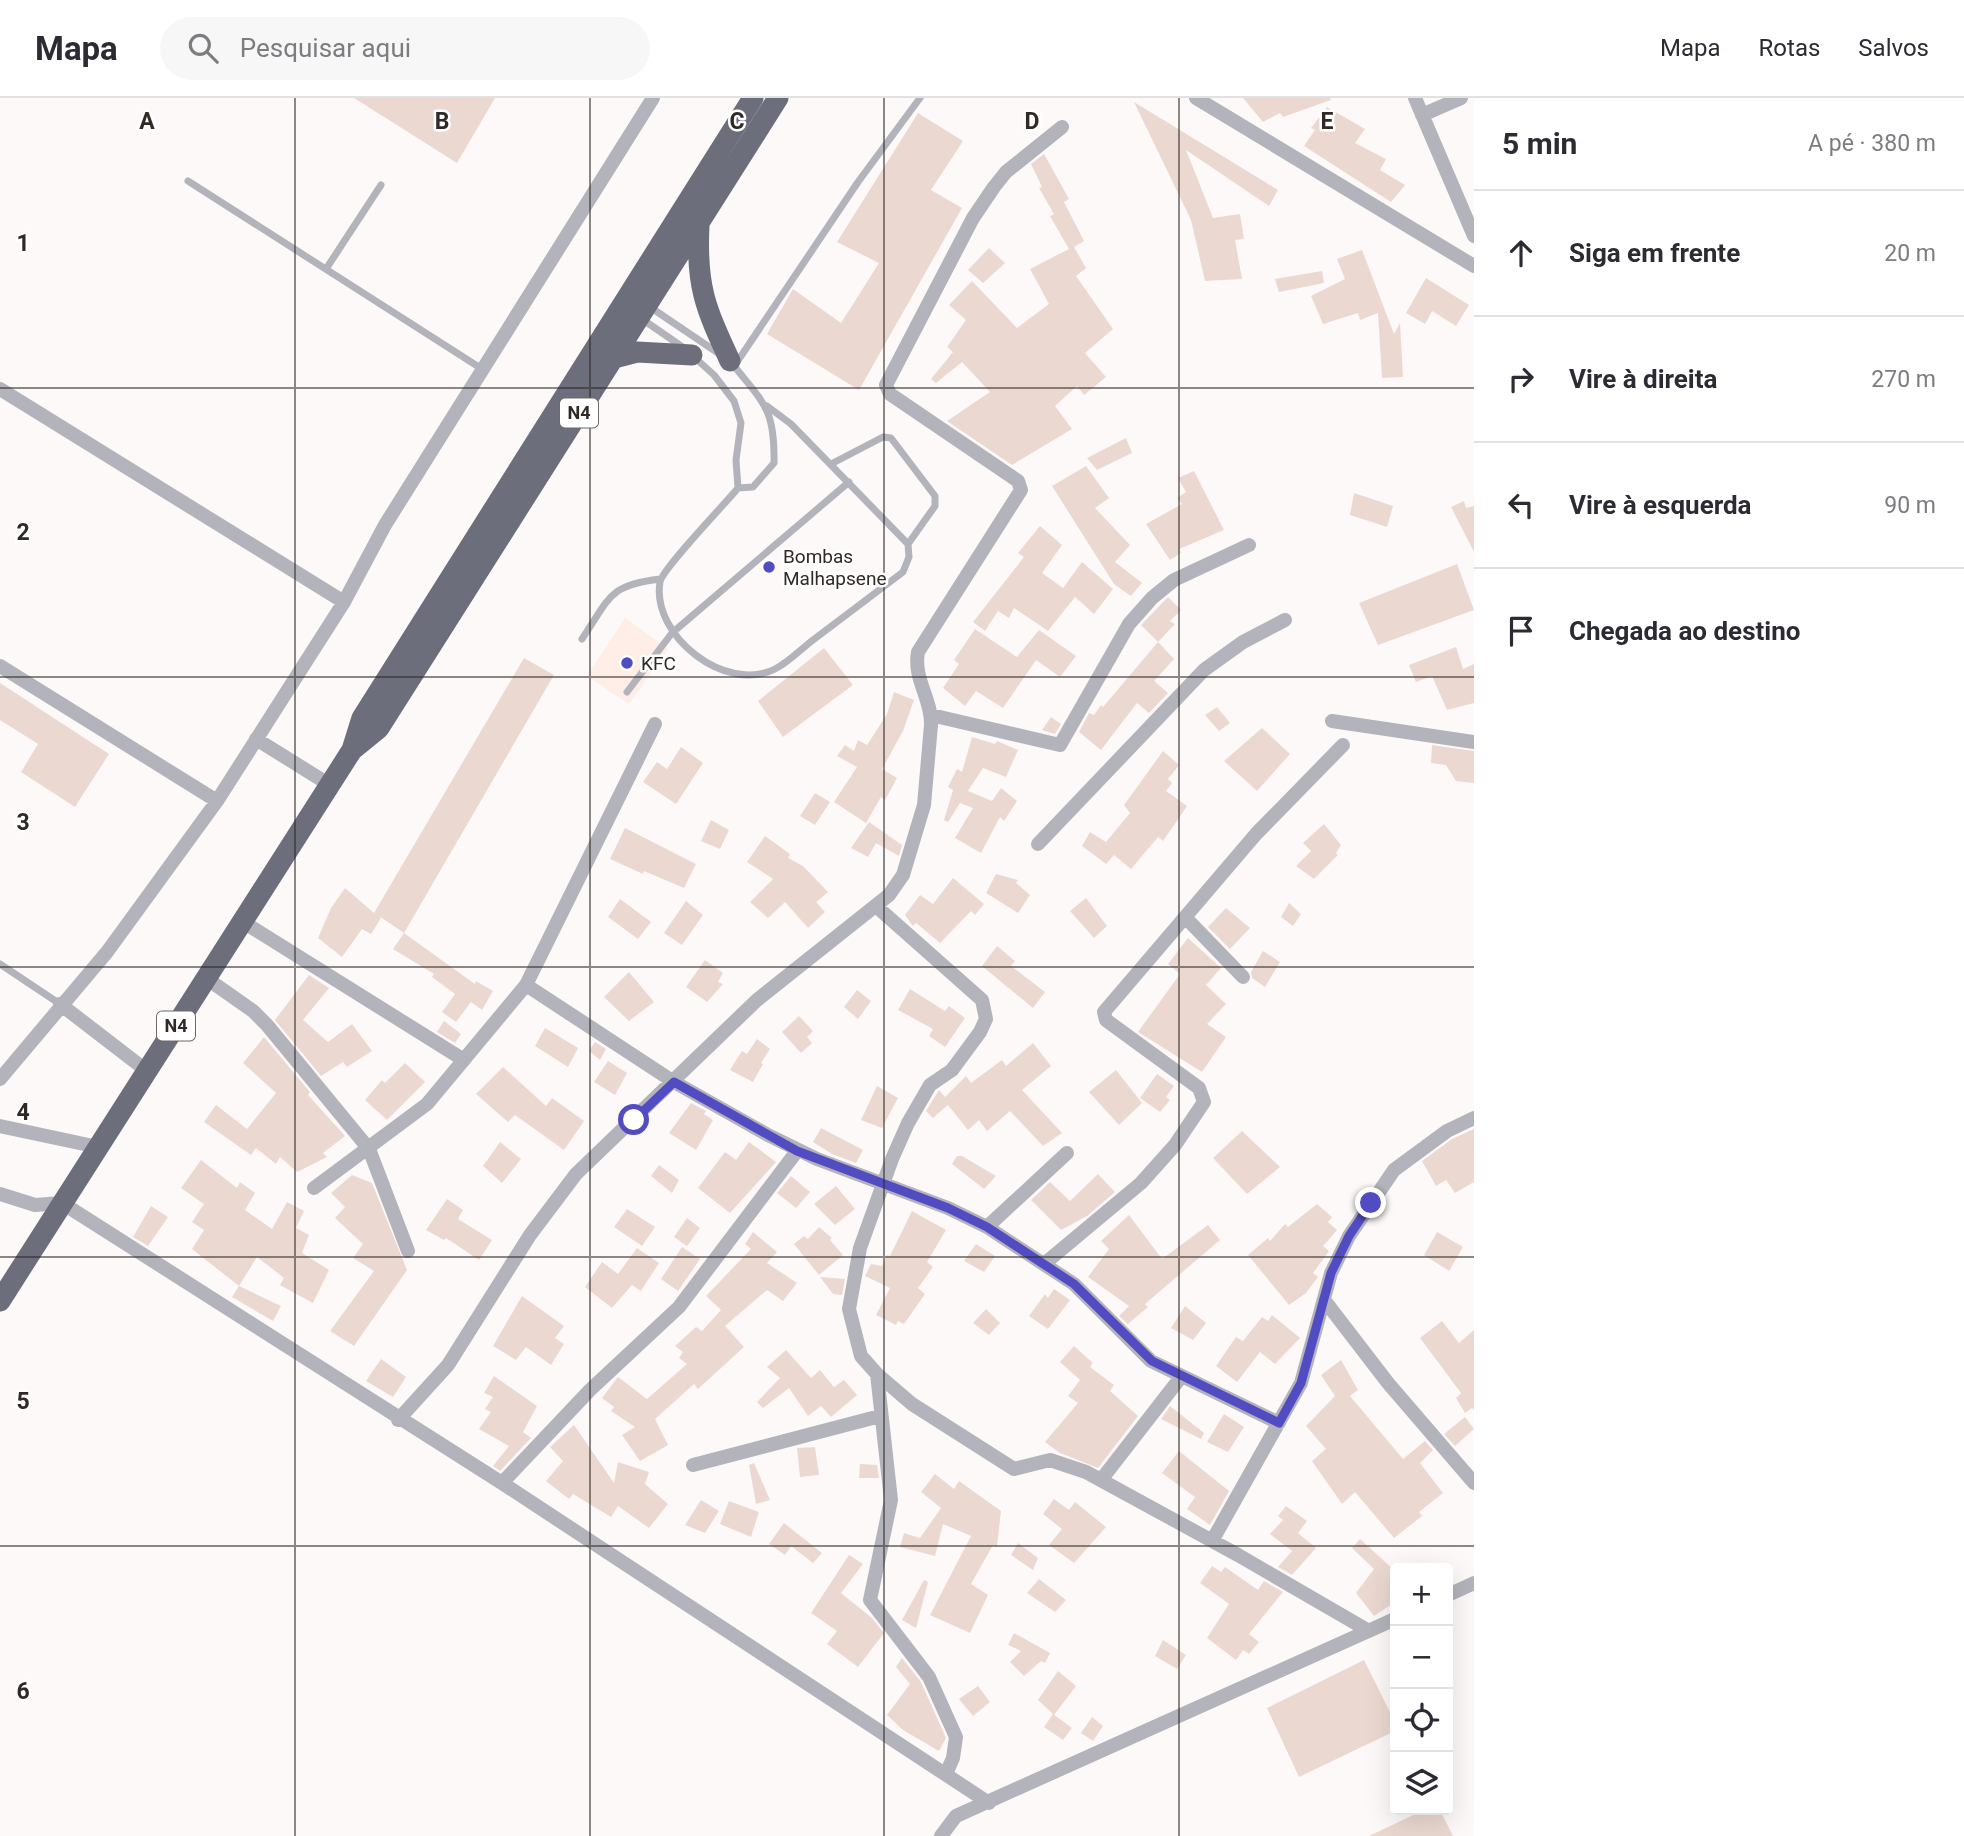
<!DOCTYPE html>
<html lang="pt">
<meta charset="utf-8">
<style>
:root{--surface:#fff;--page:#f7f7f7;--text:#2b2b33;--muted:#7c7c81;--line:#e1e1e2}
body{margin:0;font-family:Roboto,sans-serif;background:var(--page);color:var(--text)}
.controls{position:absolute;right:21px;bottom:21px;display:grid;overflow:hidden;border-radius:7px;box-shadow:0 7px 28px #0002}
.controls button{width:63px;height:63px;display:grid;place-items:center;padding:0;border:0;border-bottom:2px solid var(--line);background:var(--surface);color:var(--text);font:35px sans-serif}
.stop{position:absolute;width:21px;height:21px;margin:-16px;border:5px solid #524cc3;border-radius:50%;background:#fff}
.stop.end{background:#524cc3;border-color:#fff;box-shadow:0 2px 7px #0008}
.list{margin:0;padding:0;list-style:none}
h2{display:flex;justify-content:space-between;align-items:center;height:91px;margin:0;padding:0 28px;font-size:30px}
h2 small{font-size:23px;font-weight:400;color:var(--muted)}
.list li{display:grid;grid-template-columns:46px 1fr auto;gap:21px;align-items:center;box-sizing:border-box;height:126px;padding:0 28px;border-top:2px solid var(--line)}
.list b{display:block;font-size:26px;white-space:nowrap}
.list em{font-size:23px;font-style:normal;color:var(--muted)}
.icon{flex:none;width:38px;height:38px;fill:none;stroke:currentColor;stroke-width:2;stroke-linecap:round;stroke-linejoin:round}
.map{position:relative;flex:none;width:1474px;height:1738px;overflow:hidden}
header{display:flex;align-items:center;gap:42px;box-sizing:border-box;height:98px;padding:0 35px;background:var(--surface);border-bottom:2px solid var(--line)}
header strong{font-size:33px}
nav{display:flex;gap:38px;margin-inline-start:auto;font-size:24px}
.search{width:490px;height:63px;background:var(--page);display:flex;align-items:center;gap:18px;box-sizing:border-box;padding:0 24px;border-radius:38px;color:var(--muted);font-size:26px}
main{display:flex}
aside{flex:1;background:var(--surface)}
.map>svg:first-child{display:block}
</style>
<header>
<strong>Mapa</strong>
<div class="search"><svg class="icon" aria-label="search" viewBox="0 0 24 24"><circle cx="10" cy="10" r="6"/><path d="M15 15l6 6"/></svg>Pesquisar aqui</div>
<nav><a>Mapa</a><a>Rotas</a><a>Salvos</a></nav>
</header>
<main>
<div class="map">
<svg width="1474" height="1738" viewBox="0 0 1474 1738">
<rect width="100%" height="100%" fill="#fdf9f8"/>
<!-- built -->
<path fill="#feeee7" d="M625 520 668 551 629 606 587 578Z"/>
<!-- building -->
<path fill="#ebd9d1" d="M354 0H495L457 65Z
M1243 0H1330L1331 2 1283 19 1280 15 1263 24Z
M1134 4 1278 92 1269 108 1186 52 1213 120 1240 116 1244 141 1235 142 1242 181 1205 183 1191 122Z
M1327 9 1365 31 1355 45 1386 61 1380 72 1405 87 1391 104 1304 48 1315 32 1311 30Z
M918 15 963 43 931 92 962 110 859 292 767 236 793 191 841 225 879 165 837 144Z
M1044 56 1069 101 1064 104 1084 143 1074 149 1086 170 1076 178 1113 231 1085 255 1106 279 1084 297 1077 288 1055 308 1072 331 1012 367 947 323 990 294 962 264 936 285 931 281 953 254 947 249 966 222 949 207 972 183 1017 230 1049 206 1030 171 1069 151 1050 118 1054 116 1039 90 1042 89 1031 66Z
M989 150 1005 165 983 185 968 172Z
M1362 152 1394 236 1400 225 1403 279 1382 280 1378 215 1360 222 1358 215 1323 226 1311 198 1345 181 1337 161Z
M1322 173 1324 185 1279 194 1275 181Z
M1426 180 1469 207 1456 228 1432 213 1425 226 1406 215Z
M1126 340 1132 355 1097 372 1087 360Z
M1086 368 1109 400 1095 410 1130 447 1115 464 1142 485 1131 498 1114 486 1052 388Z
M1194 373 1224 432 1179 451 1181 455 1170 462 1146 426 1182 406 1177 400 1186 394 1178 380Z
M1354 395 1393 408 1387 429 1350 417Z
M1464 403 1466 410 1474 408V454L1451 409Z
M1040 428 1062 447 1042 475 1063 490 1082 464 1113 491 1094 516 1075 499 1048 533 1014 510 1009 520 998 513 985 533 973 524 1024 459 1018 455Z
M1457 466 1474 512 1378 547 1359 505Z
M1168 499 1181 512 1170 523 1175 526 1158 544 1141 527Z
M975 531 1017 559 1039 532 1076 558 1060 579 1036 562 1003 610 976 593 965 608 943 590 959 566 954 562Z
M1158 544 1174 561 1154 583 1168 595 1149 615 1137 605 1101 652 1079 634 1089 615 1094 617 1101 607 1103 609Z
M1456 549 1463 571 1474 566V605L1447 612 1432 578 1416 584 1409 567Z
M824 550 853 587 783 639 758 603Z
M524 560 554 577 404 835 379 818 381 820 371 836 362 831 342 859 318 840 331 810 345 790 374 815Z
M0 585 109 656 75 709 21 674 38 646 0 622Z
M894 594 914 602 903 633 882 671 897 680 885 702 881 699 866 725 834 704 857 669 837 658 845 647 854 653 858 642 867 647 887 616Z
M1217 609 1230 625 1219 633 1205 617Z
M1051 619 1061 626 1055 636 1042 632Z
M1262 630 1290 656 1257 693 1224 663Z
M972 639 995 646 997 643 1018 652 1006 679 983 670 968 693 992 703 1001 690 1017 703 1004 723 1000 719 981 755 955 740 973 710 960 705 948 724 944 722 953 692 948 689 957 671 962 674Z
M1432 647 1474 653V685L1456 683 1446 667 1431 665Z
M681 649 703 665 676 706 643 684 657 664 667 671Z
M1163 653 1179 667 1168 681 1172 685 1166 693 1187 708 1163 743 1158 739 1131 771 1114 757 1106 766 1082 748 1090 734 1106 744 1130 715 1124 707Z
M815 695 830 704 815 727 800 718Z
M711 722 729 732 720 751 701 743Z
M869 724 902 747 899 758 876 745 868 759 851 750Z
M1324 726 1341 747 1336 755 1338 757 1314 781 1296 768 1311 753 1303 745Z
M625 730 696 766 684 790 644 773 643 776 610 761Z
M765 738 790 756 788 760 803 768 828 794 816 804 825 814 808 830 785 804 768 820 750 804 773 781 747 764Z
M996 776 1018 782 1016 785 1030 797 1018 815 986 795Z
M953 780 984 806 975 817 971 813 940 845 916 825 913 828 905 817 920 797 933 806Z
M1086 800 1107 828 1094 840 1070 813Z
M620 801 651 824 638 841 608 819Z
M686 803 703 817 682 847 664 835Z
M1289 805 1301 816 1293 828 1281 819Z
M1226 810 1250 830 1230 851 1208 829Z
M404 835 475 886 476 883 493 893 482 912 471 904 456 924 442 914 455 896 432 879 434 876 393 851Z
M1188 840 1221 870 1206 887 1226 906 1207 926 1226 939 1202 974 1138 934 1180 876 1168 866Z
M997 848 1015 863 1011 868 1045 894 1033 910 982 868Z
M1263 853 1280 864 1265 889 1252 880 1251 874Z
M705 862 723 875 718 884 723 886 707 904 686 889Z
M629 874 654 904 629 923 604 899Z
M309 877 329 890 303 922 328 944 352 926 372 953 347 969 343 964 321 978 275 922Z
M910 891 945 913 949 908 965 920 945 949 929 938 933 931 898 912Z
M857 892 871 903 858 921 844 909Z
M799 918 813 933 807 939 812 945 801 955 782 934Z
M444 923 461 936 455 945 437 934Z
M545 930 578 950 568 969 535 948Z
M264 939 310 994 308 997 345 1038 323 1055 327 1059 297 1074 280 1059 276 1066 256 1050 251 1057 204 1024 216 1007 247 1031 276 995 243 965Z
M757 941 770 951 761 965 763 966 753 984 730 972 742 953 747 956Z
M595 944 606 951 600 962 589 953Z
M1033 945 1051 968 1022 992 1062 1035 1043 1048 1010 1013 987 1033 979 1022 968 1032 948 1007 933 1020 926 1013 939 992 945 999 966 978 971 985 1002 962 1006 968Z
M608 963 627 975 615 997 594 984Z
M405 965 425 984 387 1022 365 1002 382 982 385 985Z
M503 969 546 1008 552 1000 584 1023 564 1052 515 1017 508 1024 476 996Z
M1116 972 1142 1005 1119 1027 1089 994Z
M1157 976 1174 988 1166 999 1170 1002 1160 1014 1140 1000Z
M877 988 898 1000 882 1030 861 1022Z
M691 1005 706 1013 704 1016 713 1022 696 1052 669 1035Z
M821 1030 863 1052 856 1065 832 1056 813 1044Z
M1474 1031V1084L1455 1095 1446 1082 1436 1088 1422 1063 1452 1041Z
M1242 1033 1280 1069 1247 1096 1213 1060Z
M500 1044 521 1061 502 1085 483 1068Z
M749 1044 776 1064 730 1115 698 1090 725 1054 736 1062Z
M957 1058H962L996 1078 984 1091 952 1066Z
M201 1062 237 1090 240 1084 255 1095 245 1112 272 1131 287 1104 304 1113 296 1130 309 1137 302 1155 329 1172 313 1205 280 1187 284 1180 257 1159 239 1188 192 1151 204 1132 192 1124 204 1106 181 1090Z
M659 1067 679 1082 672 1095 651 1078Z
M1098 1076 1115 1094 1087 1118 1061 1132 1031 1102 1050 1084 1070 1103Z
M352 1077 372 1085 407 1172 354 1248 330 1233 374 1173 353 1160 363 1146 335 1120 345 1109 331 1095Z
M791 1078 810 1094 796 1110 777 1095Z
M836 1088 855 1111 835 1127 814 1106Z
M447 1101 463 1112 458 1121 492 1142 479 1162 446 1140 444 1142 426 1132Z
M1317 1106 1332 1119 1328 1124 1337 1132 1323 1148 1329 1153 1313 1175 1318 1179 1306 1195 1289 1207 1248 1157 1268 1140 1270 1143 1285 1126 1288 1129Z
M151 1108 168 1119 148 1148 133 1139Z
M627 1111 655 1129 642 1148 614 1129Z
M912 1113 946 1132 927 1164 933 1169 918 1190 925 1196 904 1226 898 1223 896 1227 876 1217 890 1190 865 1178 871 1166 882 1168 887 1157 890 1158Z
M1129 1117 1162 1161 1208 1127 1220 1142 1145 1206 1148 1209 1128 1226 1119 1218 1129 1208 1088 1179 1109 1151 1101 1143Z
M687 1120 700 1130 687 1148 674 1139Z
M819 1129 832 1140 830 1142 843 1157 819 1177 794 1146 804 1138 808 1141Z
M753 1134 777 1154 767 1165 797 1185 783 1203 767 1192 725 1228 744 1249 698 1291 694 1286 655 1321 668 1347 640 1363 622 1337 635 1329 611 1313 614 1309 602 1300 618 1279 647 1301 687 1266 679 1260 683 1254 675 1248 696 1229 702 1233 721 1212 706 1198 751 1151 745 1146Z
M1437 1134 1463 1149 1449 1173 1424 1157Z
M976 1146 995 1158 984 1174 964 1163Z
M682 1149 700 1161 678 1193 661 1181Z
M637 1150 659 1165 641 1193 632 1187 612 1210 585 1189 602 1164 618 1176Z
M820 1179 845 1181 842 1197 833 1196Z
M239 1188 281 1208 273 1223 232 1199Z
M1054 1191 1070 1202 1048 1231 1029 1218 1045 1196 1048 1200Z
M522 1198 564 1228 555 1240 564 1246 551 1267 526 1249 516 1262 493 1248Z
M1185 1208 1206 1225 1193 1242 1171 1230Z
M986 1211 1000 1225 989 1237 973 1225Z
M1272 1217 1300 1240 1275 1266 1260 1254 1237 1284 1216 1268 1236 1239 1243 1243 1262 1219 1268 1223Z
M1442 1223 1459 1245 1474 1232V1312L1472 1310 1465 1315 1456 1300 1461 1295 1420 1240Z
M1074 1248 1093 1265 1090 1269 1114 1287 1110 1293 1138 1318 1098 1370 1060 1355 1045 1344 1078 1305 1068 1298 1080 1282 1060 1264Z
M786 1252 811 1280 820 1272 834 1289 844 1282 857 1297 831 1319 821 1308 808 1318 789 1290 763 1310 757 1304 780 1280 767 1269Z
M381 1261 406 1279 393 1299 366 1283Z
M1341 1262 1358 1292 1350 1298 1403 1361 1425 1343 1433 1352 1420 1365 1443 1395 1419 1414 1422 1418 1394 1440 1355 1394 1342 1406 1312 1363 1326 1351 1306 1328 1335 1298 1321 1277Z
M494 1278 537 1308 523 1334 531 1340 500 1373 493 1368 509 1348 479 1331 491 1314 485 1311 493 1299 484 1295Z
M1170 1308 1204 1335 1201 1341 1161 1321Z
M1224 1316 1244 1329 1228 1354 1207 1344Z
M1465 1319 1474 1331 1455 1348 1444 1336Z
M574 1327 614 1385 618 1364 649 1374 645 1386 668 1406 649 1430 618 1408 611 1419 573 1396 569 1401 546 1383 563 1363 550 1349Z
M815 1349 819 1377 800 1379 797 1350Z
M1179 1353 1229 1393 1210 1427 1187 1411 1195 1399 1162 1375Z
M754 1365 770 1402 756 1406 749 1367Z
M860 1366 877 1367 879 1380H859Z
M935 1376 954 1391 959 1383 1001 1413 997 1449 993 1447 971 1486 988 1497 970 1535 930 1517 971 1438 943 1426 935 1458 900 1449 904 1435 920 1440 941 1410 921 1394Z
M1054 1401 1069 1412 1075 1404 1106 1429 1074 1465 1049 1447 1062 1431 1043 1416Z
M701 1402 719 1413 705 1435 685 1427Z
M729 1403 759 1414 751 1439 720 1426Z
M1286 1408 1307 1423 1298 1435 1316 1450 1292 1477 1278 1469 1292 1453 1270 1436 1283 1422 1278 1418Z
M784 1425 822 1455 813 1465 791 1448 785 1457 769 1446Z
M1360 1441 1395 1473V1504L1374 1518 1356 1495 1374 1471 1352 1450Z
M1018 1445 1038 1460 1033 1472 1011 1457Z
M849 1457 863 1466 841 1495 872 1520 884 1535 858 1569 827 1546 837 1533 811 1515Z
M1212 1468 1221 1474 1225 1469 1258 1492 1264 1483 1283 1494 1249 1536 1259 1544 1249 1556 1243 1552 1236 1562 1207 1540 1229 1506 1200 1485Z
M1039 1481 1066 1502 1055 1514 1027 1495Z
M924 1482 928 1484 916 1530 902 1522Z
M1014 1535 1050 1555 1045 1565 1041 1563 1024 1578 1010 1564 1021 1553 1008 1547Z
M1163 1542 1186 1557 1177 1571 1155 1558Z
M902 1560 921 1584 946 1640 939 1653 903 1632 887 1617 910 1586 896 1569Z
M1364 1562 1395 1624V1633L1299 1679 1267 1610Z
M1058 1573 1076 1588 1054 1617 1038 1602Z
M978 1588 990 1604 973 1618 959 1601Z
M1053 1616 1072 1630 1063 1642 1044 1629Z
M1092 1619 1103 1628 1093 1643 1081 1635Z
M1424 1712H1440L1453 1738H1369Z"/>
<g fill="none" stroke-linecap="round" stroke-linejoin="round">
<!-- service -->
<path stroke="#b3b4bb" stroke-width="7" d="M188 83 482 271
M326 171 381 87
M650 209 721 257
M642 221 684 250
M693 258 714 277 734 303 741 325 736 362 738 390
M731 264C763 305 775 309 774 365L753 389 738 390C726 405 662 471 660 484 651 538 726 596 775 571 789 564 801 551 813 542 843 519 873 497 903 474L909 459 908 446 791 326 767 308
M735 267 858 84 920 0
M831 366 883 339 891 340 935 398V408L908 446
M582 541C610 500 608 487 660 481
M627 594 672 535 849 384
M0 866 60 906"/>
<!-- minor -->
<path stroke="#b3b4bb" stroke-width="14" d="M1196 0 1474 168
M1415 0 1474 138
M1422 17 1461 0
M0 291 344 504
M0 568 217 703
M931 617 1060 647 1129 526 1152 500 1174 482 1249 447
M1332 623 1474 644
M256 641 330 687
M1038 746 1204 572 1243 544 1285 522
M877 809 982 902 986 921 980 934 952 972 930 987 908 1025 892 1061 860 1150 849 1211 861 1258 877 1276 912 1306 1014 1371 1050 1362 1086 1374 1238 1457 1369 1533
M1185 819 1243 879
M243 824 464 962
M206 880 253 913 267 927 369 1051 408 1153
M526 887 674 984 768 1037 817 1061 948 1110 987 1129 1074 1186 1151 1263 1279 1325
M60 906 147 973
M0 981 107 854 217 703 344 504 385 427 653 0
M0 1028 98 1049
M314 1090 427 1006 526 887 655 626
M0 1096 35 1107 62 1105 502 1385 989 1705
M987 1129 1067 1055
M1044 1166 1141 1085 1175 1047 1204 1004 1199 990 1106 922 1104 914 1256 736 1343 647
M1325 1203 1388 1285 1474 1385
M877 1276 891 1402 870 1502 929 1579 956 1639 953 1660 946 1676
M398 1322 448 1267 530 1137 576 1076 757 902 889 797 903 777 924 707 931 627C932 601 913 581 918 554L1021 392 1018 383 890 296 886 287 973 120 994 89 1006 74 1062 29
M693 1367 880 1318
M1101 1382 1181 1279
M502 1385 590 1292 679 1209 797 1053
M1212 1443 1301 1285 1331 1175 1349 1138 1394 1072 1447 1033 1474 1020
M1448 1497 1474 1485
M941 1738 956 1718 1395 1521"/>
<!-- trunk -->
<path stroke="#6c6e7c" stroke-width="21" d="M699 128C696 188 705 209 730 263
M614 260 637 254 692 257
M352 652 379 630 778 0
M0 1203 352 652 362 620 753 0"/>
</g>
<g fill="none" stroke-linecap="round" stroke-linejoin="round">
<!-- route -->
<path stroke="#524cc3" stroke-width="9" d="M634 1022 674 984 797 1053 948 1110 987 1129 1074 1186 1152 1263 1279 1325 1301 1285 1331 1175 1349 1138 1371 1105"/>
</g>
<!-- grid -->
<path fill="none" stroke="#302926" stroke-width="2" stroke-opacity="0.55" d="M295 0V1738M590 0V1738M884 0V1738M1179 0V1738M0 290H1474M0 579H1474M0 869H1474M0 1159H1474M0 1448H1474"/>
<!-- markers -->
<g fill="#524cc3" stroke="#fff" stroke-width="2.5">
<circle cx="769" cy="469" r="7"/>
<circle cx="627" cy="565" r="7"/>
</g>
<g text-anchor="middle" stroke-width="5" stroke-linejoin="round" paint-order="stroke">
<!-- shield labels -->
<g fill="#fff" stroke="#6e6967" stroke-width="2">
<rect x="560" y="300.5" width="38" height="29" rx="5"/>
<rect x="157" y="913.5" width="38" height="29" rx="5"/>
</g>
<g font-size="18" font-weight="bold" fill="#302926">
<text x="579" y="321">N4</text>
<text x="176" y="934">N4</text>
</g>
<!-- poi labels -->
<g font-size="19" fill="#302926" stroke="#fff" text-anchor="start">
<text x="783" y="465">Bombas<tspan x="783" dy="22">Malhapsene</tspan></text>
<text x="641" y="572">KFC</text>
</g>
</g>
<g font-size="23" text-anchor="middle" font-weight="bold" fill="#302926" stroke="#fff" stroke-width="5" stroke-linejoin="round" paint-order="stroke">
<text x="147" y="31">A</text>
<text x="442" y="31">B</text>
<text x="737" y="31">C</text>
<text x="1032" y="31">D</text>
<text x="1327" y="31">E</text>
<text x="23" y="153">1</text>
<text x="23" y="442">2</text>
<text x="23" y="732">3</text>
<text x="23" y="1022">4</text>
<text x="23" y="1311">5</text>
<text x="23" y="1601">6</text>
</g>
</svg>
<div class="controls">
<button>+</button>
<button>−</button>
<button><svg class="icon" aria-label="locate" viewBox="0 0 24 24"><circle cx="12" cy="12" r="6"/><path d="M12 2v4M12 18v4M2 12h4M18 12h4"/></svg></button>
<button><svg class="icon" aria-label="layers" viewBox="0 0 24 24"><path d="M12 4l9 5-9 5-9-5zM3 14l9 5 9-5"/></svg></button>
</div>
<div class="stop" style="left:634px;top:1022px"></div>
<div class="stop end" style="left:1371px;top:1105px"></div>
</div>
<aside>
<h2>5 min<small>A pé · 380 m</small></h2>
<ul class="list">
<li><svg class="icon" aria-label="ahead" viewBox="0 0 24 24"><path d="M12 20V5M6 11l6-6 6 6"/></svg><div><b>Siga em frente</b></div><em>20 m</em></li>
<li><svg class="icon" aria-label="right" viewBox="0 0 24 24"><path d="M7 20v-9h11M14 6l5 5-5 5"/></svg><div><b>Vire à direita</b></div><em>270 m</em></li>
<li><svg class="icon" aria-label="left" viewBox="0 0 24 24"><path d="M17 20v-9H6M10 6l-5 5 5 5"/></svg><div><b>Vire à esquerda</b></div><em>90 m</em></li>
<li><svg class="icon" aria-label="arrive" viewBox="0 0 24 24"><path d="M6 21V4h12l-3 4 3 4H6"/></svg><div><b>Chegada ao destino</b></div></li>
</ul>
</aside>
</main>
